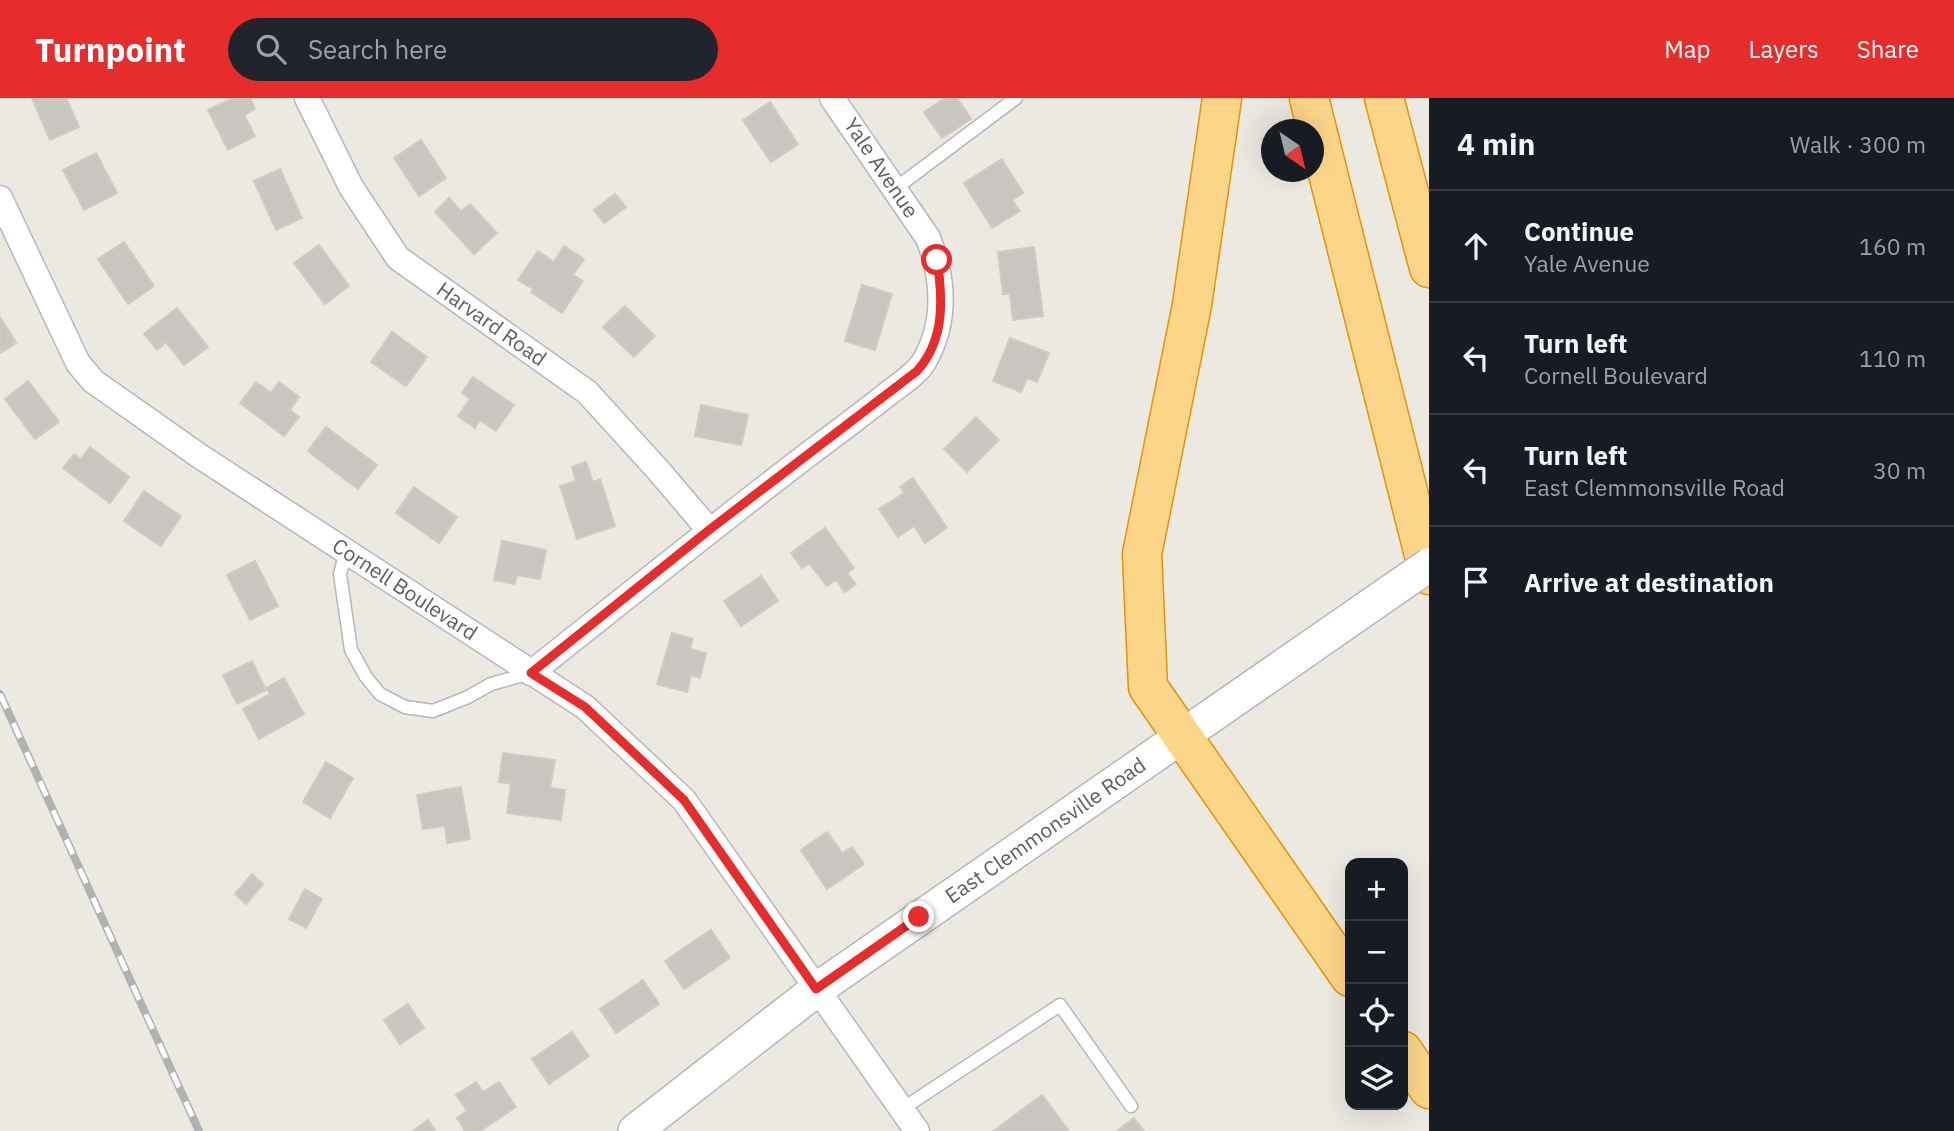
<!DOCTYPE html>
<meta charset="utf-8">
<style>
:root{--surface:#171b24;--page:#20242c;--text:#f1f3f6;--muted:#9ea1a6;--line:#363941;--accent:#e72d2c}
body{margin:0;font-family:"IBM Plex Sans",sans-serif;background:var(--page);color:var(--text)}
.controls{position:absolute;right:21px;bottom:21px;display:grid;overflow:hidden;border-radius:14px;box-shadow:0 7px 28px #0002}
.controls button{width:63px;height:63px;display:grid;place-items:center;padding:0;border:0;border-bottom:2px solid var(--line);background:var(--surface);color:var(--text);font:35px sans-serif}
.compass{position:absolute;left:1261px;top:21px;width:63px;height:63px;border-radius:50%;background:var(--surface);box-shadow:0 7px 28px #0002;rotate:145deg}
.stop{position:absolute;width:21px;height:21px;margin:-16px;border:5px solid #e72d2c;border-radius:50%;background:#fff}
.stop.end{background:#e72d2c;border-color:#fff;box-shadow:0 2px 7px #0008}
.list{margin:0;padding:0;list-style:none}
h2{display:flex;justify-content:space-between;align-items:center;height:91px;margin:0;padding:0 28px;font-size:30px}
h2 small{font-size:23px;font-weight:400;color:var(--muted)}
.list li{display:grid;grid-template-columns:46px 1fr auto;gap:21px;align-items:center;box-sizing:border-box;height:112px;padding:0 28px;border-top:2px solid var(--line)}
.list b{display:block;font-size:26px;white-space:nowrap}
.list p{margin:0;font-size:23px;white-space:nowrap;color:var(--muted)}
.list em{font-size:23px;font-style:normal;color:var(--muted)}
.icon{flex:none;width:38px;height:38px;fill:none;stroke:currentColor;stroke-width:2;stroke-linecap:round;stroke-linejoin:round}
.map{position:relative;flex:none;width:1429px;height:1033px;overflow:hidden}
header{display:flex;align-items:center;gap:42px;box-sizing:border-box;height:98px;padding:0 35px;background:var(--accent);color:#fff}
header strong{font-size:33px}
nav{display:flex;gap:38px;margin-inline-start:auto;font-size:24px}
.search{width:490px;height:63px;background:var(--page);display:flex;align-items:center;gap:18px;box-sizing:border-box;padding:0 24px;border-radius:38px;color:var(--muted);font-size:26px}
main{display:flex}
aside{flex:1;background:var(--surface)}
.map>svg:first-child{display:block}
</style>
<header>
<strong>Turnpoint</strong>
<div class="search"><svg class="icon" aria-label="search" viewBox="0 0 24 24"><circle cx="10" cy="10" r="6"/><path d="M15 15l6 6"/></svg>Search here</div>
<nav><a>Map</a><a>Layers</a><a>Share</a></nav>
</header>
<main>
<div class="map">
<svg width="1429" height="1033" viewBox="0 0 1429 1033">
<rect width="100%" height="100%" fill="#ece9e1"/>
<!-- building -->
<path fill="#c9c5c0" stroke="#d1cabf" stroke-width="2" d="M32 0H66L79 29 50 42Z
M233 0H250L255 11 244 17 255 38 228 52 208 12Z
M945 0H957L971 21 942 40 924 14Z
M770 4 798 46 771 64 743 22Z
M421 42 446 80 419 98 394 60Z
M96 55 117 95 84 112 63 72Z
M1002 61 1023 95 1012 102 1020 113 992 130 964 85Z
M280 71 302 120 276 132 254 83Z
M615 96 626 109 604 125 594 112Z
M449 100 461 113 470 106 497 135 474 156 435 114Z
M124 144 154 188 128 206 98 161Z
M319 147 349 188 325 206 294 165Z
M564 148 584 161 573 177 583 183 562 215 531 194 533 191 518 182 538 153 554 164Z
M1034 149 1043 218 1013 222 1010 196H1003L998 154Z
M862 187 892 196 875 252 845 243Z
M625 208 655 238 634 259 603 229Z
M177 210 208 249 184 267 166 244 157 252 144 236Z
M0 219 16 245 0 255Z
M392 234 427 259 406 288 371 264Z
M1010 240 1049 255 1037 284 1027 280 1021 294 993 283Z
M473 279 514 307 496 333 480 322 475 330 458 318 470 301 462 295Z
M28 283 59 324 35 341 5 301Z
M256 284 271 295 279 284 299 299 290 312 299 319 284 338 240 305Z
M701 307 748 317 741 347 695 338Z
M976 319 999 342 967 374 944 351Z
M326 329 377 367 358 391 308 353Z
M90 349 129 379 110 405 63 370 74 356 81 361Z
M586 364 593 384 600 381 615 428 577 441 560 388 576 383 572 369Z
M913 380 947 430 925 445 914 428 898 439 879 411 904 395 900 389Z
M414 389 457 419 439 445 396 415Z
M144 393 181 418 161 448 124 423Z
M825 430 854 470 847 475 856 486 845 494 836 482 827 488 809 465 802 470 791 455Z
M502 443 546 452 540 481 517 477 515 486 494 482Z
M255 463 278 508 250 522 227 477Z
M761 478 778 503 741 528 724 503Z
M672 535 693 541 690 551 706 555 700 580 691 577 687 594 657 586Z
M252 563 266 592 237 606 223 577Z
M284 580 304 616 259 641 243 611 270 596 266 590Z
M503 655 555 662 550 690 565 692 561 722 507 715 511 686 499 684Z
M326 664 353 680 330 720 303 704Z
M461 689 470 741 447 745 445 728 423 731 417 697Z
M827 734 842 755 852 749 864 766 827 791 801 752Z
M252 776 263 786 246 806 235 796Z
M305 791 322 801 306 830 289 821Z
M711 832 730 860 684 891 665 863Z
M643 882 659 906 616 935 600 911Z
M408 906 424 930 400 946 384 922Z
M572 934 589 958 549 986 532 961Z
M476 984 483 994 499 984 516 1009 480 1033H465L457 1020 467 1013 456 997Z
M1042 997 1069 1033H993Z
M1134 1020 1144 1033H1117Z
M428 1022 436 1033H413Z"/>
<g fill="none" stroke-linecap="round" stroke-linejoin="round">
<defs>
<path id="lane" d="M896 90 1016 0
M346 453 340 476 351 552 366 579 380 596 405 609 433 613 468 599 491 586 531 575
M902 1011 1060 907 1131 1008"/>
<g id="street">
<path id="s1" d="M307 0 351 89 398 160 587 294 658 372 709 432"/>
<path id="s2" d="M0 100 78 265 93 283 198 357 585 609 684 702 917 1033"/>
<path d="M531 575C624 501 716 427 810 355 837 335 864 315 890 294 902 285 918 275 925 262 947 222 944 181 928 140L832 0"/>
</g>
<g id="secondary">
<path id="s3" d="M635 1033 816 892 1400 487"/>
</g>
<path id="highway" d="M1222 0 1192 207 1142 456 1148 589 1350 879
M1309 0 1429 477
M1384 0 1429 170
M1403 953 1429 991"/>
</defs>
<!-- lane casing -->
<use href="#lane" stroke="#b4b7bc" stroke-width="15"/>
<!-- street casing -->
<use href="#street" stroke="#b4b7bc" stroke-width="27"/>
<!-- secondary casing -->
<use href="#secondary" stroke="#b3b7bc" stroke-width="36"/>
<!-- highway casing -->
<use href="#highway" stroke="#eb9102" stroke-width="41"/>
<!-- lane -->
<use href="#lane" stroke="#fff" stroke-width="12"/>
<!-- street -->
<use href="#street" stroke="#fff" stroke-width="24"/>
<!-- secondary -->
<use href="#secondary" stroke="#fff" stroke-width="33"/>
<!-- highway -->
<use href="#highway" stroke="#fcd688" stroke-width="38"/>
<defs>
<path id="rail" d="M0 596 199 1033"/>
</defs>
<!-- rail casing -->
<use href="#rail" stroke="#b0b1b2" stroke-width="8"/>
<!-- rail -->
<use href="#rail" stroke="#fff" stroke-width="5" stroke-dasharray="16" stroke-linecap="butt"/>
<defs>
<path id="secondary-bridge" d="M1400 487 1429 467"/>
</defs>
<!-- secondary-bridge casing -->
<use href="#secondary-bridge" stroke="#b3b7bc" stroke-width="36" stroke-linecap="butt"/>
<!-- secondary-bridge -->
<use href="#secondary-bridge" stroke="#fff" stroke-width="33"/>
</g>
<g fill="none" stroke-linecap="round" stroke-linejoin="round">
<!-- route -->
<path stroke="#e72d2c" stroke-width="9" d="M919 819 816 891 684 702 585 609 531 575 709 432 917 273C945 242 943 201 937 162"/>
</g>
<g text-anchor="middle" stroke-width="5" stroke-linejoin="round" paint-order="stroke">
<!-- street labels -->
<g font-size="21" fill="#595e62" stroke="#fff">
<text transform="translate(881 70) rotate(56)" y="7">Yale Avenue</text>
<text dy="7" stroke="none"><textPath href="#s1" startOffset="299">Harvard Road</textPath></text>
<text dy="7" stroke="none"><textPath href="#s2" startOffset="581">Cornell Boulevard</textPath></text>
<text dy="7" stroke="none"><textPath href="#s3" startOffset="509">East Clemmonsville Road</textPath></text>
</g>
</g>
</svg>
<div class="controls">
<button>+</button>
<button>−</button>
<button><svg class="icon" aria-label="locate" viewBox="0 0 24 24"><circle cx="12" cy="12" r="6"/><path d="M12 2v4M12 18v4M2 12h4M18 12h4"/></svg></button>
<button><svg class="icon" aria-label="layers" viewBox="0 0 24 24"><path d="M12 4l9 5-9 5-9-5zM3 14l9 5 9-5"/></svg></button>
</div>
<svg class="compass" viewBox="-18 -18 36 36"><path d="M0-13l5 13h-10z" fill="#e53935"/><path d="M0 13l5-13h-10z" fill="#9ea1a6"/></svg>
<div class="stop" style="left:937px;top:162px"></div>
<div class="stop end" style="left:919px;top:819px"></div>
</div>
<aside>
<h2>4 min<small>Walk · 300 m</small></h2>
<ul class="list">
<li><svg class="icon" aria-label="ahead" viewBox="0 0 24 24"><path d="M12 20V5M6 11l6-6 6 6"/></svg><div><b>Continue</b><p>Yale Avenue</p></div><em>160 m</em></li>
<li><svg class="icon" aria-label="left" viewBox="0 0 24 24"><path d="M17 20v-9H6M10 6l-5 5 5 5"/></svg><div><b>Turn left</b><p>Cornell Boulevard</p></div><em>110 m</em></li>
<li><svg class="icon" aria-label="left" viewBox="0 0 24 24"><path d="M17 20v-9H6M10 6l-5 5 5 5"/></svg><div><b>Turn left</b><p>East Clemmonsville Road</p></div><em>30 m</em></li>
<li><svg class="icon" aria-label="arrive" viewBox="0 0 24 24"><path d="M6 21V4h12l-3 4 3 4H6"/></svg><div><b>Arrive at destination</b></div></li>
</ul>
</aside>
</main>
